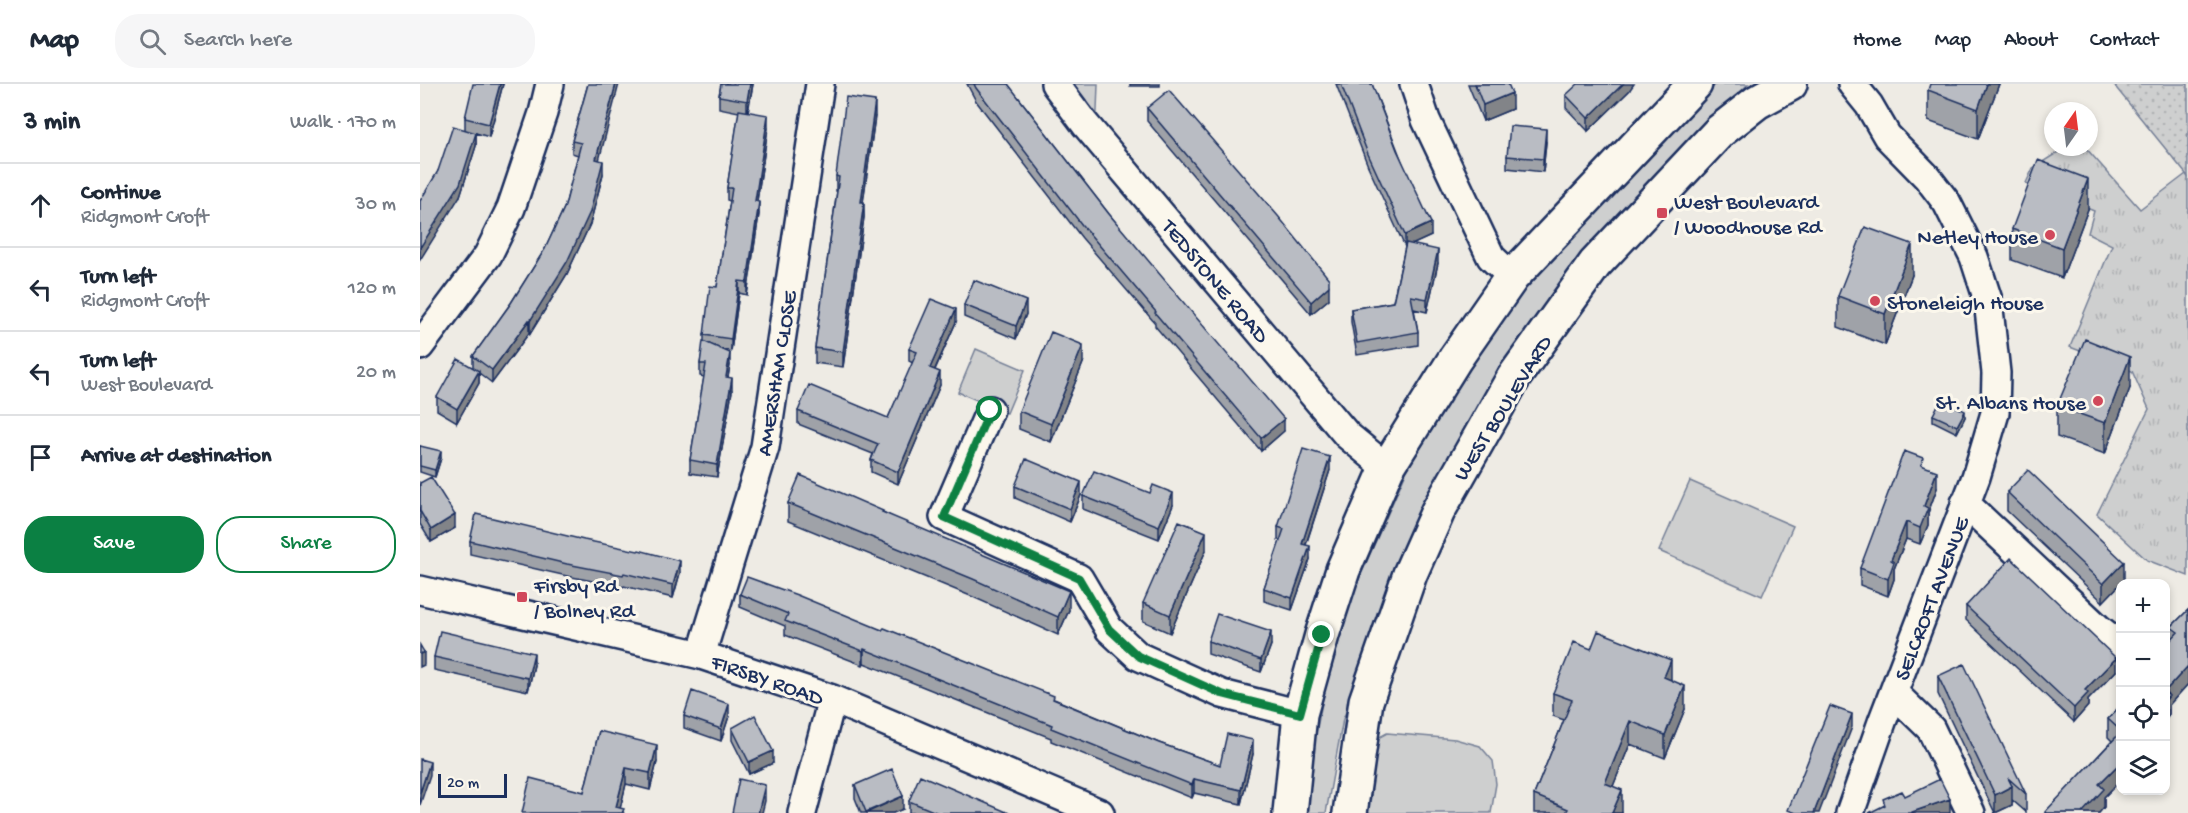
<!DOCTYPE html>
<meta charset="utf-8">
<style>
:root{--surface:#fff;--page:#f6f6f7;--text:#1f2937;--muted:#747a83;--line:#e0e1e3;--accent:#0b8043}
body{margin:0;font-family:"Gochi Hand",sans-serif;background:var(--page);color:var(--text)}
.controls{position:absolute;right:18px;bottom:18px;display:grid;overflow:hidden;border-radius:12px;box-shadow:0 3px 9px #0003}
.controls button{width:54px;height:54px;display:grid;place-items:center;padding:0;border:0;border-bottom:2px solid var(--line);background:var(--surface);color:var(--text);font:30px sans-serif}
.compass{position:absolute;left:1624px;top:18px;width:54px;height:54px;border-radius:50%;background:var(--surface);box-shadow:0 3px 9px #0003;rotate:14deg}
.scale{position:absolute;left:18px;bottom:15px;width:69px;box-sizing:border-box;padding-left:6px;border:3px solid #1b2f5e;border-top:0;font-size:16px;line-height:21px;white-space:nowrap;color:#1b2f5e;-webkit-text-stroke:4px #fbf7ec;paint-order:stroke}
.stop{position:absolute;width:18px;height:18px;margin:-14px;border:4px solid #0b8043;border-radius:50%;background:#fff}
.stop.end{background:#0b8043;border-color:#fff;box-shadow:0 2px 6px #0008}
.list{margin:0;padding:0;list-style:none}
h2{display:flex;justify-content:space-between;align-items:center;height:78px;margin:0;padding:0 24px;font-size:26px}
h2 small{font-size:20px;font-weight:400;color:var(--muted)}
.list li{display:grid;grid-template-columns:39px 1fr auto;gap:18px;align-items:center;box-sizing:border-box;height:84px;padding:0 24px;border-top:2px solid var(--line)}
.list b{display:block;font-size:22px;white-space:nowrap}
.list p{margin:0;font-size:20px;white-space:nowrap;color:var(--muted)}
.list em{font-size:20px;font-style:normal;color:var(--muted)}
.actions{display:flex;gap:12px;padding:18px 24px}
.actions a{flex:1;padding:14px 0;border:2px solid var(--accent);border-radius:24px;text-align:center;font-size:21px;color:var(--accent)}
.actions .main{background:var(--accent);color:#fff}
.icon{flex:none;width:33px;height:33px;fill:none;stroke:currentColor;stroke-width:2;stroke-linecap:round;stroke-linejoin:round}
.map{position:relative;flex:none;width:1768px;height:729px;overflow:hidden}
header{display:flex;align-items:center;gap:36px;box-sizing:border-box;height:84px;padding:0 30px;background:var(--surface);border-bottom:2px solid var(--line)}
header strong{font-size:28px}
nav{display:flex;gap:33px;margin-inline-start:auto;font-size:21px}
.search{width:420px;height:54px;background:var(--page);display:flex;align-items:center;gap:15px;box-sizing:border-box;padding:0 21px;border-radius:24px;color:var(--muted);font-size:22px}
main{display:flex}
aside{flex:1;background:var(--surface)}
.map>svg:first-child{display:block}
</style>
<header>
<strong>Map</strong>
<div class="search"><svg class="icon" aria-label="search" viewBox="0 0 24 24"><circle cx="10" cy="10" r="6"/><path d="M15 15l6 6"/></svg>Search here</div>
<nav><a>Home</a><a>Map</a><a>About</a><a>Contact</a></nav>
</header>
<main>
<aside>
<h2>3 min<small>Walk · 170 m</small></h2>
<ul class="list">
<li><svg class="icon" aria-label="ahead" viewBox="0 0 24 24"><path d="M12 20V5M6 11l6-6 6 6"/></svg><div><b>Continue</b><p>Ridgmont Croft</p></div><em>30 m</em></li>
<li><svg class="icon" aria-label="left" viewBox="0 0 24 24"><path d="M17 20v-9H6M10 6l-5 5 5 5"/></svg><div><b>Turn left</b><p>Ridgmont Croft</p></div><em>120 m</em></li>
<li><svg class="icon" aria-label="left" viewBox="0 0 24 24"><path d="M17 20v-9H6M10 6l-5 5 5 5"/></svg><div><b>Turn left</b><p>West Boulevard</p></div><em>20 m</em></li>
<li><svg class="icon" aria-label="arrive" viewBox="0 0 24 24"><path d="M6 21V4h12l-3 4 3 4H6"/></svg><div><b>Arrive at destination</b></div></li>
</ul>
<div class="actions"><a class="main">Save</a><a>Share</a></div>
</aside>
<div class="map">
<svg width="1768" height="729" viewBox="0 0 1768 729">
<defs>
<pattern id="park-tufts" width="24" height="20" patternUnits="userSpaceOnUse" patternTransform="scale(1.5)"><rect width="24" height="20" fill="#cecfcf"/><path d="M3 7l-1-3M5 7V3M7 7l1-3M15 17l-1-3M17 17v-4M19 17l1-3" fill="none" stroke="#b0b2b4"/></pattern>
<pattern id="garden-dots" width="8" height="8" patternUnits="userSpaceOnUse" patternTransform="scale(1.5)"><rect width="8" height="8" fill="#cecfcf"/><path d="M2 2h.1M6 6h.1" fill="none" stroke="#b0b2b4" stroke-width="1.8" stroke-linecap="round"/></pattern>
</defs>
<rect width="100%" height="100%" fill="#eeebe4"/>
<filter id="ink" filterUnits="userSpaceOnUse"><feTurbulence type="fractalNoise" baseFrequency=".0167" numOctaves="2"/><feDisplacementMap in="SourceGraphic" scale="12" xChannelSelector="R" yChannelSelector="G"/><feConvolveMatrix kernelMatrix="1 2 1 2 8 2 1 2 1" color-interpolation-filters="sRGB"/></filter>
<g filter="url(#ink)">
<!-- grass -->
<path fill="#cecfcf" stroke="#747f96" stroke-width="1.5" d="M635 0H678L676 53Z
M1296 0H1328L1196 140 963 541 923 635 906 729H888L893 664 904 609 932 511 987 386 1035 307 1099 208 1203 95Z
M556 265 605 286 587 329 538 308Z
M1270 397 1373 442 1342 512 1239 467Z
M967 649 1035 655 1060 662 1073 677 1076 700 1071 729H943L956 655Z"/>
<!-- park -->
<path fill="url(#park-tufts)" stroke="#747f96" stroke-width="1.5" d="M1646 63H1665L1720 125 1766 90 1768 93V492L1727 476 1677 430 1729 325 1712 287 1650 263 1692 161 1668 149 1674 127 1606 99 1613 84Z"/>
<!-- garden -->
<path fill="url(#garden-dots)" stroke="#747f96" stroke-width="1.5" d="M1693 0H1768V93L1766 90Z"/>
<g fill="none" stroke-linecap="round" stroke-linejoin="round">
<defs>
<path id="minor" d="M635 0 665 40 927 351 967 384
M994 0 1006 36 1071 173 1092 193
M0 262 68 171 91 124 123 29 130 0
M570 326 524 433 659 494 689 545 718 572 802 610 880 630
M1545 419 1678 544 1698 560 1700 556
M0 506 281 571 412 615 680 729
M281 571 345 363 400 0
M1474 609 1511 645 1551 729
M382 729 412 615
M1430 729 1462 638 1556 393 1575 329 1576 289 1568 216 1554 173 1527 119 1507 93 1467 52 1449 21 1432 0"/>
<path id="secondary" d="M870 729 880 630 902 551 923 486 967 384 1035 275 1092 193 1275 0
M930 729 946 617 990 490 1018 427 1094 293 1175 180 1300 47 1337 18 1370 0"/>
</defs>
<!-- minor casing -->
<use href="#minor" stroke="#1b2f5e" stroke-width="32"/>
<!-- secondary casing -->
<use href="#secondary" stroke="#1b2f5e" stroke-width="38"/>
<!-- minor -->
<use href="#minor" stroke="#fbf7ec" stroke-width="27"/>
<!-- secondary -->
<use href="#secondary" stroke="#fbf7ec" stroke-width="33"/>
</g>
<!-- wall -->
<path fill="#9fa2a8" stroke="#1b2f5e" stroke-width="1.5" d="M83 0 69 53 56 49V62L40 112 18 87 45 46V34Z
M168 0 179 76 183 90 170 140 147 190 110 250 109 249 72 299 59 289V299L37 338 17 326V313L53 283V272L91 219 125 165 145 122 158 71 152 69V57Z
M301 0H333L328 28 348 44 337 117 339 130 327 211 319 209 311 267 304 266 310 281 308 293 312 307 297 393 270 389V376L284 293 280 292V280L284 258V251L297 203 310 117 307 116V104L319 28 299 24V12Z
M547 0H588L689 130 864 347 841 367 735 242V239L662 154 556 17Z
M710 0H740V2H710Z
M916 0H952L1011 152 993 160 1018 179 1007 228 994 225 998 248V261L937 271 931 238V225L973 218 985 163 948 82Z
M1048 0H1088L1092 25 1063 37Z
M1579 0 1558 55 1508 37V6Z
M1209 7 1168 47 1146 24V11Z
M727 24 909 215 891 230 727 37Z
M455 32 443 118 444 133 423 283 395 279V264L417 107H416V92Z
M1126 58 1123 88 1087 84V72Z
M1668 125 1642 194 1592 176V145Z
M1492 191 1465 261 1418 243V212Z
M544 221 606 230 596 255 544 233Z
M536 238 515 286 520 301 478 400 451 388V376L453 370 378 340V327L468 334 493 279 489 277V265Z
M663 279 631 358 599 345V327Z
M1710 304 1685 370 1637 353V322Z
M1513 331 1545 333 1537 349 1513 337Z
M0 362 21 374 15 393 0 388Z
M1503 382 1517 404 1508 429V441L1500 460 1486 455 1474 485V495L1468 512 1440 501V484Z
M910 386 886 461 890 475 872 526 844 517V504L861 456H858V443Z
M0 399 35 444 11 458 0 440Z
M595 402 661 411 650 438 595 414Z
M1587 408 1704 496 1683 518 1587 427Z
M663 412 753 421 739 455 663 425Z
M368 419 463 428 649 526 638 551 553 513 368 437Z
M50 457 260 489 253 514 204 502 203 503 147 492 50 470Z
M786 466 750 549 723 537V519Z
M320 510 462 546 634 615 739 659 800 681 833 670 821 720 774 709 772 714 631 657V654L444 579 443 581 365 551V542L320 523Z
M1546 522 1696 587 1668 616V622L1654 638 1546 536Z
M1768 526V600L1749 621V630L1746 634V561L1751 555V543Z
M788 557 851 561 841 588 788 570Z
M14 573 114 581 108 607 14 586Z
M1518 592 1606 710V728L1592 716V721L1575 729 1518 610Z
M1251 596 1265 625 1245 674 1210 660 1193 702 1202 729H1114V711L1144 636 1133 632V609Z
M1701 621V696L1684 713V723L1679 729H1625L1692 657 1688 653V635Z
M264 632H309L301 657 264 644Z
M312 644 353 679 329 690 312 656Z
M179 647 237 678 230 706 206 700 200 724 204 729 164 708Z
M435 701 483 725 473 729H441L435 714Z
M489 717 589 729H489Z"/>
<!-- shaded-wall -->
<path fill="#828488" stroke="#1b2f5e" stroke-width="1.5" d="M80 0H83L69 53V40Z
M196 0H199L176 88V75Z
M330 0H333L327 30V17Z
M1203 0H1214L1209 7 1168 47V34Z
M1567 0H1579L1558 55V25Z
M1092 9V25L1063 37V21Z
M455 17V32L441 133V118Z
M348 31V44L335 130V117Z
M1126 45V58L1123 88V75Z
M56 49V62L40 112 0 176V164Z
M183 77V90L170 140 147 190 110 250V237Z
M1668 95V125L1642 194V164Z
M339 118V130L327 211V198Z
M444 118V133L423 283V268Z
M1011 139V152L985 164V151Z
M1492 160V191L1465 261V230Z
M1018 166V179L1007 228V215Z
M319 197V209L311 267V255Z
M909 202V215L891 230V218Z
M606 217V230L596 255V242Z
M536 225V238L510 296V284Z
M109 236V249L72 299V286Z
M663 261V279L631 358V340Z
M310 269V281L306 306V293Z
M1710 273V304L1685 370V339Z
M59 287V299L37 338V325Z
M520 288V301L478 400V388Z
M312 294V307L297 393V381Z
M1545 327V333L1537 349V342Z
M864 335V347L841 367V354Z
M21 367V374L15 393V386Z
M910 373V386L882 472V460Z
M1517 387V404L1508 429V441L1500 460V444L1504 422Z
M661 398V411L650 438V425Z
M753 409V421L739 455V442Z
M35 431V444L11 458V446Z
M1486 438V455L1474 485V495L1468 512V495L1471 476Z
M786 448V466L750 549V531Z
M890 462V475L872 526V514Z
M260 477V489L253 514V501Z
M1704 478V496L1683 518V500Z
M649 507V526L638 551V533Z
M851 548V561L841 588V576Z
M444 565V579L443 581V567Z
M4 568V581L0 583V570Z
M114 569V581L108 607V594Z
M1696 574V587L1668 616V622L1654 638V624L1665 606Z
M1251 576V599L1244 593Z
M1768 582V600L1749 621V630L1746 634V606Z
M1265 602V625L1245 674V651Z
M309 620V632L301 657V645Z
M1432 630V643L1399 729H1394Z
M1210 637V660L1185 722V699Z
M833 656V670L821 720V706Z
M237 661V678L230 706V689Z
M353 667V679L329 690V678Z
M10 678V691L0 721V709Z
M1701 678V696L1684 713V723L1679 729H1662L1679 700Z
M206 684V700L199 729 196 723Z
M774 695V709L772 714V701Z
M345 701V717L342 729H338Z
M1592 702V721L1575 729V711Z
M1202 706V729H1192Z
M483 712V725L473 729H446Z
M1530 715V729H1492V728Z"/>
<!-- building -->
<path fill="#b9bcc3" stroke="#1b2f5e" stroke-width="1.5" d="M53 0H80L69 40 45 34Z
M168 0H196L176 75 183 77 170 128 147 178 110 237 109 236 72 286 53 272 91 219 125 165 145 122 161 59 152 57Z
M301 0H330L327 17 299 12Z
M554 0H588L689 130 812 276 813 275 864 335 841 354 735 229 736 228 662 141 556 4Z
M921 0H952L977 66 1011 139 985 151 948 70Z
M1055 0H1088L1092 9 1063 21Z
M1158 0H1203L1168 34 1146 11Z
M1510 0H1567L1558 25 1508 6Z
M749 6 858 132 909 195V202L891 218 727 24Z
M426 13 455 17 441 118H444L423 268 395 264 419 93 416 92Z
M319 26 348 31 335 117 339 118 327 198 319 197 311 255 284 251 290 202 297 203 312 104H307Z
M33 42 56 49 40 100 0 164V117L18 87Z
M1090 42 1126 45 1123 75 1087 72Z
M1618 76 1668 95 1642 164 1592 145Z
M1445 143 1492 160 1465 230 1418 212Z
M986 159 1018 166 1007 215 991 212 998 248 937 259 931 225 973 218Z
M554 196 606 217 596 242 544 221Z
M511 215 536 225 510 284 520 288 478 388 451 376 458 360 378 327 389 301 468 334 497 268 489 265Z
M631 248 663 261 631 340 599 327Z
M1665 255 1710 273 1685 339 1637 322Z
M283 257 310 269 306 293 312 294 297 381 270 376 286 280H280Z
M38 275 59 287 37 325 17 313Z
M1521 315 1545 327 1537 342 1513 331Z
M0 362 21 367 15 386 0 382Z
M883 365 910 373 882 460 890 462 872 514 844 504 864 445 858 443Z
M1484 367 1503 374 1501 381 1517 387 1504 422 1508 424 1500 444 1486 438 1471 476 1474 478 1468 495 1440 484Z
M606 375 661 398 650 425 595 402Z
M1608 386 1704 478 1683 500 1587 408Z
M674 387 730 409 733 401 753 409 739 442 663 412Z
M380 391 463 427 462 428 649 507 638 533 553 495 368 419Z
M11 393 35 431 11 446 0 427V399Z
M56 430 164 456 218 467 219 466 260 477 253 501 204 489 203 491 147 480 50 457Z
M759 437 786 448 750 531 723 519Z
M1591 474 1696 574 1665 606 1668 609 1654 624 1546 522Z
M327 493 377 511 462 546 464 544 634 612 633 615 739 659 800 681 807 650 833 656 821 706 774 695 772 701 631 644 632 641 444 565 443 567 365 537 368 530 320 510Z
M1768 526V582L1746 606V561L1758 548 1751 543Z
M797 530 851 548 841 576 788 557Z
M20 547 114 569 108 594 14 573Z
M1178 547 1251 576 1244 593 1265 602 1245 651 1210 637 1185 699 1202 706 1192 729H1146L1148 725 1114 711 1152 616 1133 609 1154 558 1171 565Z
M0 561 4 568 0 570Z
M1544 580 1606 710 1588 694 1592 702 1575 711 1518 592Z
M272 607 309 620 301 645 264 632Z
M1746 608 1749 612 1746 616Z
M1701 621V647L1688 635Z
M1410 622 1432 630 1394 729H1376L1368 726Z
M335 631 353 667 329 678 312 644Z
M179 647 237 661 230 689 206 684 196 723 204 725 202 729H102L110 694 164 708Z
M1701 648V678L1679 700 1684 705 1662 729H1626L1625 728Z
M0 675 10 678 0 709Z
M472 685 483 712 446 728 435 701Z
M500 691 589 729H518L489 717Z
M319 695 345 701 338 729H312Z
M1520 695 1530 715 1492 728V729H1449L1465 721 1463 715 1482 707 1485 712Z"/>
</g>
<g fill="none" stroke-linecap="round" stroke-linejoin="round" filter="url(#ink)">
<!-- route -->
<path stroke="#0b8043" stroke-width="8" d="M570 326 524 433 659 494 689 545 718 572 802 610 880 630 902 551"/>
</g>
<!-- markers -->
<g fill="#d1495b" stroke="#fbf7ec" stroke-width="2">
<rect x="1236" y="123" width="12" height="12" rx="3"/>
<circle cx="1630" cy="151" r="6"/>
<circle cx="1455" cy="217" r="6"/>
<circle cx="1678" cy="317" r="6"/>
<rect x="96" y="507" width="12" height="12" rx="3"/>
</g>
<g text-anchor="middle" stroke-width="6" stroke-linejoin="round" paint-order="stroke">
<!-- poi labels -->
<g font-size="22" fill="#1b2f5e" stroke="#fbf7ec" text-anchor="start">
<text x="1254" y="124">West Boulevard<tspan x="1254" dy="25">/ Woodhouse Rd</tspan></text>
<text x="1618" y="159" text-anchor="end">Netley House</text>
<text x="1467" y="225">Stoneleigh House</text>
<text x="1666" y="325" text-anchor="end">St. Albans House</text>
<text x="114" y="508">Firsby Rd<tspan x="114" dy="25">/ Bolney Rd</tspan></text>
</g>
<!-- street labels -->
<g font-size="22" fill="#1b2f5e" stroke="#fbf7ec">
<text transform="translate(797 196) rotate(50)" y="8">TEDSTONE ROAD</text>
<text transform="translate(355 289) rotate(-81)" y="8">AMERSHAM CLOSE</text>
<text transform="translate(1081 323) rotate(-58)" y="8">WEST BOULEVARD</text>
<text transform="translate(1510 514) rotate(-69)" y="8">SELCROFT AVENUE</text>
<text transform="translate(348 594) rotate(19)" y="8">FIRSBY ROAD</text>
</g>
</g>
</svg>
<div class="controls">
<button>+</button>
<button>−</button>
<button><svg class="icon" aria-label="locate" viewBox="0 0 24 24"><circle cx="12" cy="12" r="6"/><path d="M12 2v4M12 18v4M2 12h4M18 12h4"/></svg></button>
<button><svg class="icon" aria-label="layers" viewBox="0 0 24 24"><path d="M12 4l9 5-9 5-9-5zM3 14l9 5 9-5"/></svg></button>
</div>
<svg class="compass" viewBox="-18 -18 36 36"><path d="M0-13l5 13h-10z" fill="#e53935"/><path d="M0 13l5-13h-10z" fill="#747a83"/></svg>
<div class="scale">20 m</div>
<div class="stop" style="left:570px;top:326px"></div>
<div class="stop end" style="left:902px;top:551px"></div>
</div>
</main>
